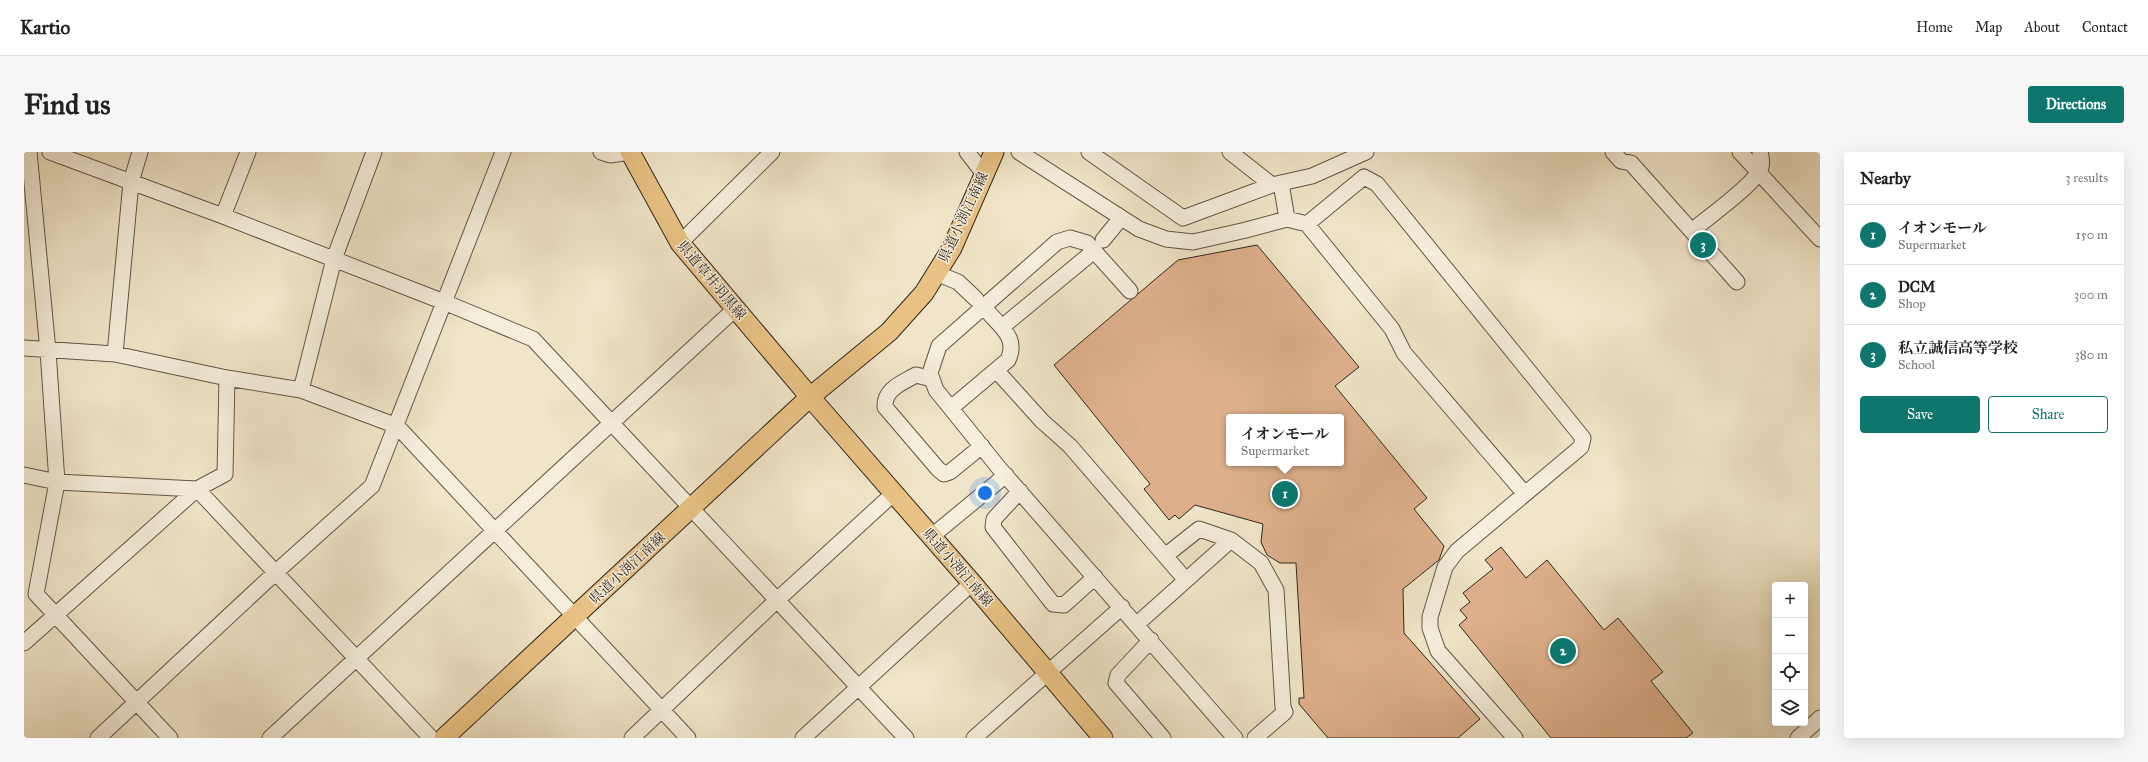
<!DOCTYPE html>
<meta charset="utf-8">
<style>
:root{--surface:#fff;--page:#f6f6f6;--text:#222;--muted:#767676;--line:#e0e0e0;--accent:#0f766e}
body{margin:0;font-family:"IM FELL Great Primer","Noto Serif JP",serif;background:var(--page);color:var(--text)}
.controls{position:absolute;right:12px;bottom:12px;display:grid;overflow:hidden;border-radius:4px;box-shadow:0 4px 16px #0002}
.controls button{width:36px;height:36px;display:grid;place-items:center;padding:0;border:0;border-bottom:1px solid var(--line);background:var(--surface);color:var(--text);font:20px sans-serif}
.you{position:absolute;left:961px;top:341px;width:14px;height:14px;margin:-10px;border:3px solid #fff;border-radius:50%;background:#1a73e8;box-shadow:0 0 0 6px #1a73e833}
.badge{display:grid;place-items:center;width:26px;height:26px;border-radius:50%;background:var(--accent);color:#fff;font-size:13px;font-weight:700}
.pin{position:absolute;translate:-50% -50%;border:2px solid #fff;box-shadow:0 1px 4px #0006}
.popup{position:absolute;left:1202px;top:262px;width:118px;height:52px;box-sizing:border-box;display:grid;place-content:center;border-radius:4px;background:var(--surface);filter:drop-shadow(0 1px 3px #0005);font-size:13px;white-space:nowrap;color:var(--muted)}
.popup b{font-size:15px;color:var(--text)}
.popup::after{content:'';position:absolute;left:50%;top:100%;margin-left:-8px;border:8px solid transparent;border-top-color:var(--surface)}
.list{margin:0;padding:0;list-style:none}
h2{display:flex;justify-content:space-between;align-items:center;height:52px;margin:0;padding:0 16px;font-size:17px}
h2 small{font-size:13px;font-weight:400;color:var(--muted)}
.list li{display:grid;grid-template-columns:26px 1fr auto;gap:12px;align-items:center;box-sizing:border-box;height:60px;padding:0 16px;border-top:1px solid var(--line)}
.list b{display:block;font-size:15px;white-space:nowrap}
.list p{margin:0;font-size:13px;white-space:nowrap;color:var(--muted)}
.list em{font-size:13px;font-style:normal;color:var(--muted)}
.actions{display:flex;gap:8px;padding:12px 16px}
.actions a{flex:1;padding:9px 0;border:1px solid var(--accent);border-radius:4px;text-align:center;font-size:14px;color:var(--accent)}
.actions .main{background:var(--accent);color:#fff}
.icon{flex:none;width:22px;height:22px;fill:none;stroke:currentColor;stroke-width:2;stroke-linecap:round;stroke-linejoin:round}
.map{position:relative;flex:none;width:1796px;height:586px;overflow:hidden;border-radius:4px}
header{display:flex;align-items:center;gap:24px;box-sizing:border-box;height:56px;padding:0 20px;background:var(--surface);border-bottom:1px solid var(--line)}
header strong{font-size:19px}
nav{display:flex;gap:22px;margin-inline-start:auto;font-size:14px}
.intro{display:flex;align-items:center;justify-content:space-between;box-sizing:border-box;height:96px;padding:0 24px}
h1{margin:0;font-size:28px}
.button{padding:10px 18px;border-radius:4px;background:var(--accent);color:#fff;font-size:14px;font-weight:700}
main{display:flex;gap:24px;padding:0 24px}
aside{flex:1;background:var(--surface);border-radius:4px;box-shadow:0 4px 16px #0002}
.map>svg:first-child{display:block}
</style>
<header>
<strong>Kartio</strong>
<nav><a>Home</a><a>Map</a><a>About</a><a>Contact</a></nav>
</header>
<div class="intro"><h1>Find us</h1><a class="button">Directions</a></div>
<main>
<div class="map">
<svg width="1796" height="586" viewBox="0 0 1796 586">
<rect width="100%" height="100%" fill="#f0e5c8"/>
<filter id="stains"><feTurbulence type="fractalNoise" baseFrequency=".005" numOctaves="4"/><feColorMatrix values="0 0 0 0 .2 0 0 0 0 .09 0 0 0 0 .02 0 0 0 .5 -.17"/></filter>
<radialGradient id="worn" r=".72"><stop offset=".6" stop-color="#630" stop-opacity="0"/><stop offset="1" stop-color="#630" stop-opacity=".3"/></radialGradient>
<!-- building -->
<path fill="#deb18c" stroke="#32251e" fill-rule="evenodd" d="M1233 93 1335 215 1311 234 1403 346 1390 357 1420 394 1415 408 1379 437 1380 481 1456 567 1434 586H1304L1275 552V546H1280L1272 411H1256L1243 403 1237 390 1239 372 1171 353 1155 367 1151 363 1145 368 1120 337 1126 332 1030 213 1154 108ZM1205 265H1317V311H1205Z
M1477 395 1502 426 1523 408 1580 478 1594 466 1639 520 1627 529 1669 581 1662 586H1527L1435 473 1443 466 1436 458 1446 450 1439 441 1469 417 1461 408Z"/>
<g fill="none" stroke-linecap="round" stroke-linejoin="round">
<defs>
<path id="minor" d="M5 0 24 199 33 330 12 442
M26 0 199 64 420 150 509 187 882 586
M577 0 586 3 606 0
M943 0 960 22
M995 0 1115 77 1142 87 1169 90 1222 78 1263 67 1283 72 1368 177 1380 201 1501 342
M1065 0 1159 66 1248 33 1288 24 1342 0
M1206 0 1248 33
M1589 0 1597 9 1607 11 1713 130
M1716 0 1796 87
M1257 31 1263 67
M199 64 224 0
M1283 72 1340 25 1353 32 1559 286 1557 295 1433 399 1421 415 1406 465V476L1414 499 1491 586
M1668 79C1684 65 1723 38 1734 21 1739 14 1738 8 1736 0
M1079 88 1097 66
M656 91 748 0
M912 121 934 130 952 147
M1106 139 1063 91 1046 86 1033 90 915 194 906 221 912 238 975 316 1211 586
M978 175 1064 104
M0 196 91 202 203 226 277 238 373 274 664 586
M91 202 107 30 116 0
M972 218 1018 269 1046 294 1161 427
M908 227 892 223C878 231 860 237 861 255L914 317 920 322 926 320 958 294
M277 238 310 107 350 0
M927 256 984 208C994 187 978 176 965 161
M0 323 33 330 173 337 407 586
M996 339 970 367 969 375 1029 452 1040 453 1071 425
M908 384 982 323
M1141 404 1175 377 1207 388 1237 411 1252 438 1259 555 1261 560 1231 586
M12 442 146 586
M1113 472 1207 388
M1127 488 1094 523 1092 531 1139 586
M0 491 173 337 201 322 203 226
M74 586 251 421 348 334 479 0
M246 586 711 157
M608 586 752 449 870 341
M779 586 948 431
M950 586 1098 455
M1774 586 1796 566"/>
<path id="major" d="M606 0 656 91 786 245 948 431 1079 586
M420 586 786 245 865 180 900 141 928 96 970 0"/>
</defs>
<!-- minor casing -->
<use href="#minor" stroke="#625548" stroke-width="17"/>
<!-- major casing -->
<use href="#major" stroke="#32251e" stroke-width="21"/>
<!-- minor -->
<use href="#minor" stroke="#f5eedb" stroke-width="15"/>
<!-- major -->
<use href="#major" stroke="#e8c284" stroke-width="19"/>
</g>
<g text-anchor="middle" stroke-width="3" stroke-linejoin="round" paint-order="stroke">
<!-- street labels -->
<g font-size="14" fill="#32251e" stroke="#f5eedb">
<text transform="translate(939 65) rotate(-65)" y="5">県道小渕江南線</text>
<text transform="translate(688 128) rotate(50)" y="5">県道草井羽黒線</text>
<text transform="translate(934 415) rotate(49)" y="5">県道小渕江南線</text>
<text transform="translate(603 416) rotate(-43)" y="5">県道小渕江南線</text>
</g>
</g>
<rect width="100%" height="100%" filter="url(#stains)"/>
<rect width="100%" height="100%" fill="url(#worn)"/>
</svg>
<div class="controls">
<button>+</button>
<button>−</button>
<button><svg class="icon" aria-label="locate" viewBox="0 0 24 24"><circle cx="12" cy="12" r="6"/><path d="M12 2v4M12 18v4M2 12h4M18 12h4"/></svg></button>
<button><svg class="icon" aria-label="layers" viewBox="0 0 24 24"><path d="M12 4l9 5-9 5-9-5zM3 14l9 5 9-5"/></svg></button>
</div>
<div class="you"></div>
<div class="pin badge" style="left:1261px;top:342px">1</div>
<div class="popup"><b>イオンモール</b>Supermarket</div>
<div class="pin badge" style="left:1539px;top:499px">2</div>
<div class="pin badge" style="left:1679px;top:93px">3</div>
</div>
<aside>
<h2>Nearby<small>3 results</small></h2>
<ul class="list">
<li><span class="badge">1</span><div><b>イオンモール</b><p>Supermarket</p></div><em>150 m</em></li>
<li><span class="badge">2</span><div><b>DCM</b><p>Shop</p></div><em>300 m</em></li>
<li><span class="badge">3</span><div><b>私立誠信高等学校</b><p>School</p></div><em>380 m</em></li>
</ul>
<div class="actions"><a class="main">Save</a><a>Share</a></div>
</aside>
</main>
